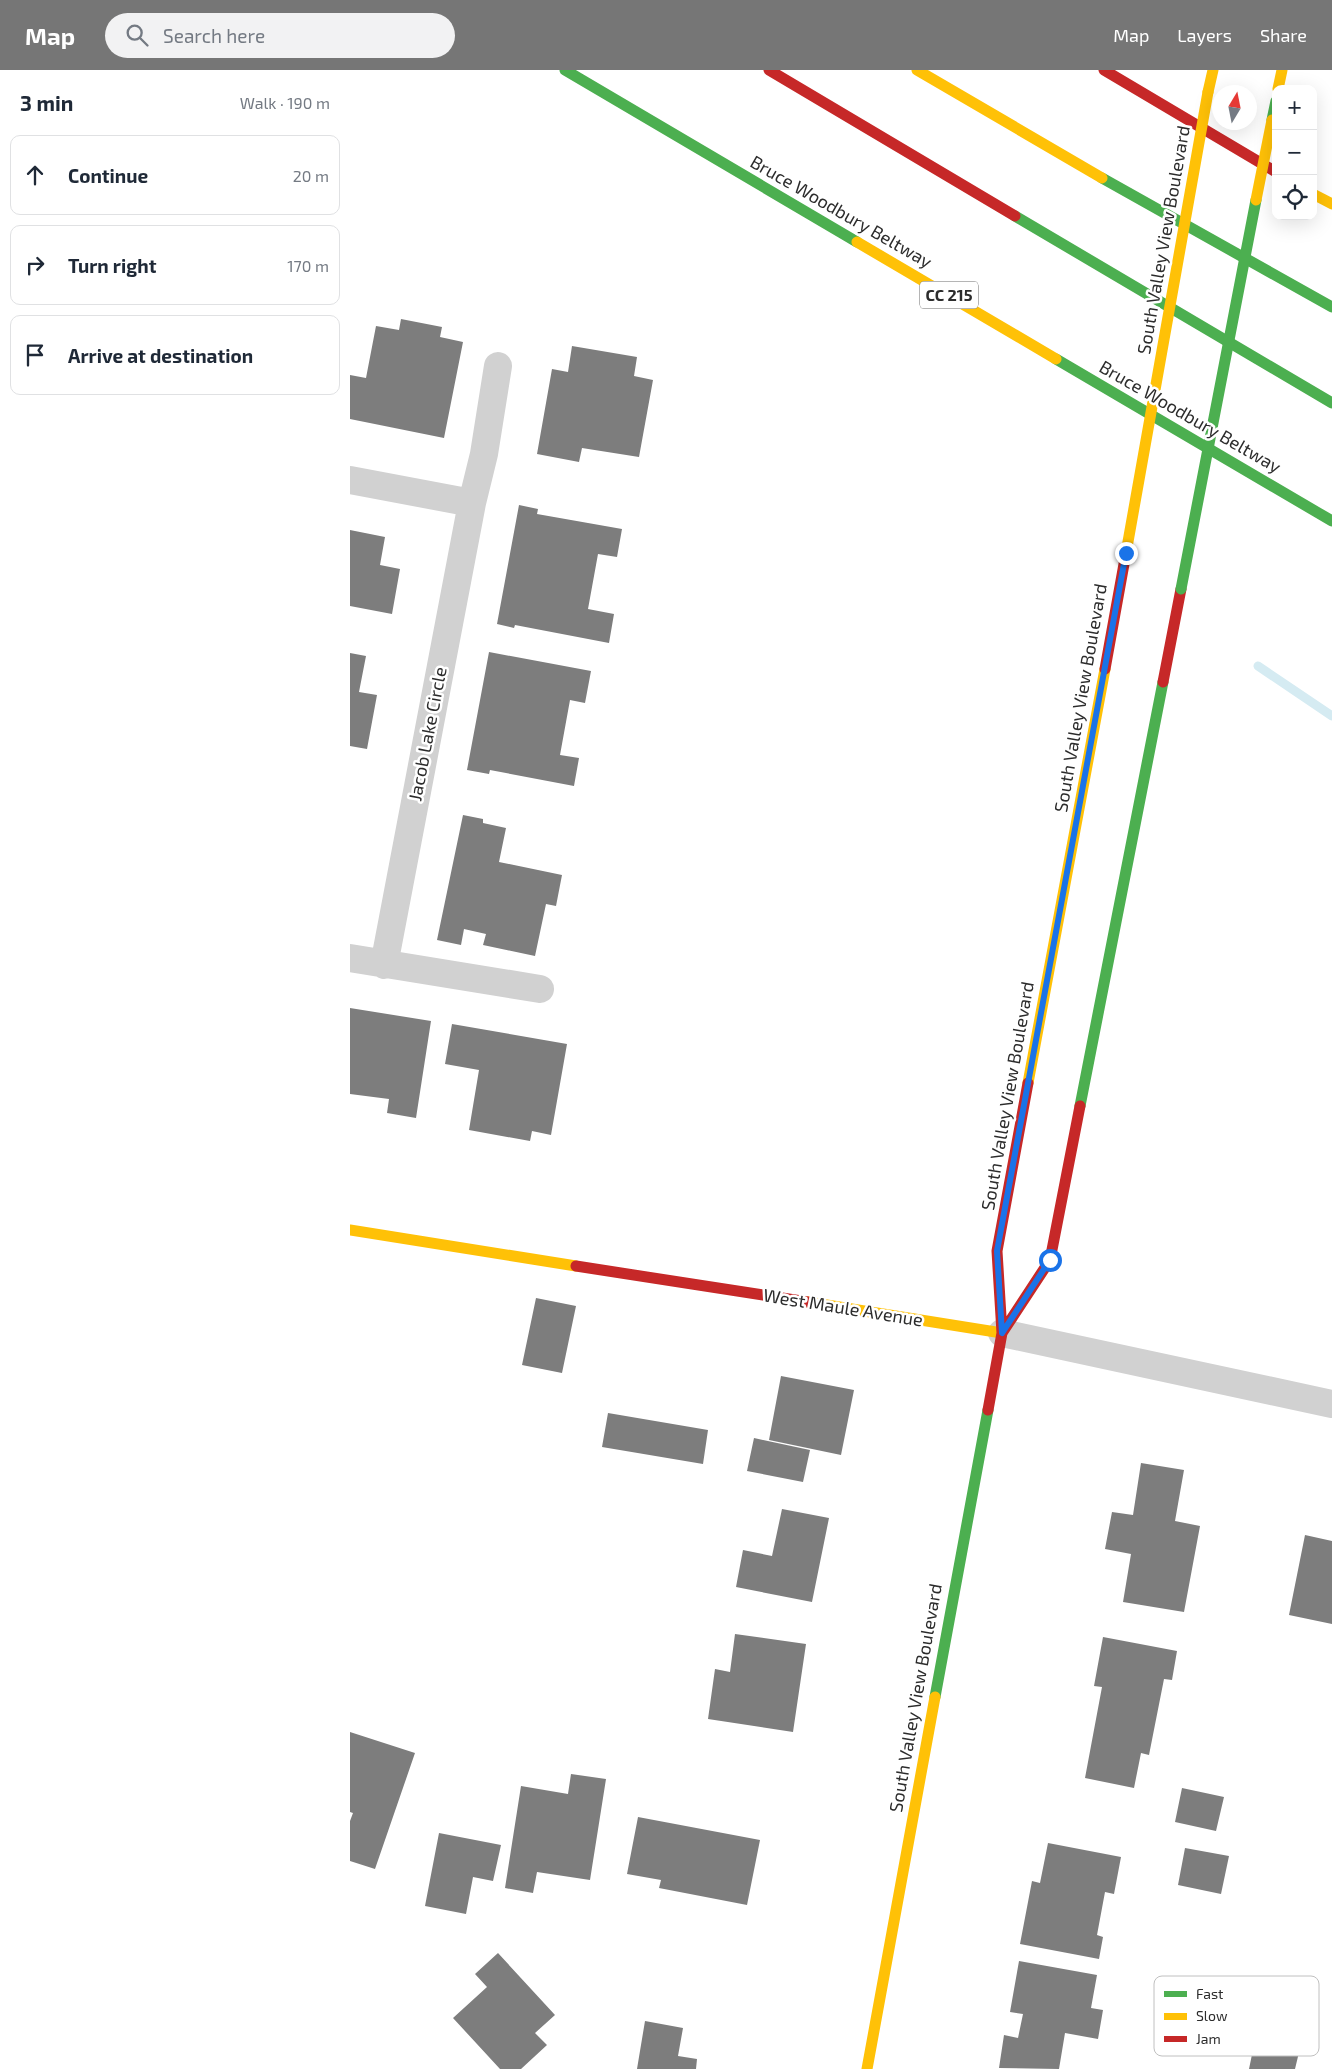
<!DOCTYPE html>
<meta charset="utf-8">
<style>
:root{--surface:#fff;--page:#f2f2f3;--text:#1f2937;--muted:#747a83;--line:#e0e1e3;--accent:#767676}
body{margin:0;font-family:"Exo 2",sans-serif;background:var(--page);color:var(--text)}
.controls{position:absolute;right:15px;top:15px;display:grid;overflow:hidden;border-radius:10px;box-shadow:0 5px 20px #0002}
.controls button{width:45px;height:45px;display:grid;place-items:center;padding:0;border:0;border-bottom:1px solid var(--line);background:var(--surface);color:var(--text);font:25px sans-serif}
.compass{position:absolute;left:862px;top:15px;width:45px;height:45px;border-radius:50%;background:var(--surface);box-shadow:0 5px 20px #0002;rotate:10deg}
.stop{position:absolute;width:15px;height:15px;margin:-11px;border:4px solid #1a73e8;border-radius:50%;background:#fff}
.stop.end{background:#1a73e8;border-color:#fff;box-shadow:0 1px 5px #0008}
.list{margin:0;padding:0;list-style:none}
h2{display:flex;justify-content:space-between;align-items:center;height:65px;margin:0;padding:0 20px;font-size:21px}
h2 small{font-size:16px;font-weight:400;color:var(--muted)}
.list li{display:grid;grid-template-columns:32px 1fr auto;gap:15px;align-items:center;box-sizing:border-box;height:80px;margin:0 10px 10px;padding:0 10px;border:1px solid var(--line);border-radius:10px}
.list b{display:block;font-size:19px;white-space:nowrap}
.list em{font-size:16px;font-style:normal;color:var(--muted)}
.icon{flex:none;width:28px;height:28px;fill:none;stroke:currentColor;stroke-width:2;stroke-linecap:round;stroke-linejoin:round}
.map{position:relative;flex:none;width:982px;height:1999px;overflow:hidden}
header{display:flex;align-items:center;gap:30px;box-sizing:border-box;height:70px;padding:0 25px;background:var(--accent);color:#fff}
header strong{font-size:24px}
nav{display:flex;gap:28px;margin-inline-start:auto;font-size:18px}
.search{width:350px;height:45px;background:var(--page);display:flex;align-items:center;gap:12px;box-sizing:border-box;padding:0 18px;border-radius:28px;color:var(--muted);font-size:19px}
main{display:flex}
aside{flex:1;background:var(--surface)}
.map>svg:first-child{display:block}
</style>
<header>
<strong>Map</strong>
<div class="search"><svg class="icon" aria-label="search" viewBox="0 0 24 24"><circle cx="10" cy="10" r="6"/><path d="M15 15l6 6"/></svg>Search here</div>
<nav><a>Map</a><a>Layers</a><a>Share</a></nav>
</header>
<main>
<aside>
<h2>3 min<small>Walk · 190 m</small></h2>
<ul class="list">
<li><svg class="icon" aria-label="ahead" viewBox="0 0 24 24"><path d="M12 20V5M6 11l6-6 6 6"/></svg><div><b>Continue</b></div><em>20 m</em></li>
<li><svg class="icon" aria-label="right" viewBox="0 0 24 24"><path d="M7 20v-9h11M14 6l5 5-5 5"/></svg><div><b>Turn right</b></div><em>170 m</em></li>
<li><svg class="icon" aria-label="arrive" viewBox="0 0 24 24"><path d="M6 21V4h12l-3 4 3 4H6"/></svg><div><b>Arrive at destination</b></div></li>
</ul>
</aside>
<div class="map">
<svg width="982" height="1999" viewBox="0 0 982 1999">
<rect width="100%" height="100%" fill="#fff"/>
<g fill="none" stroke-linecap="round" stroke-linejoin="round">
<!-- stream -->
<path stroke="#d5ebf2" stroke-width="9" d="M908 596 982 646"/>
</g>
<!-- building -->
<path fill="#7d7d7d" d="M51 249 92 257 90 267 113 272 94 368 0 349V305L16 308 26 256 49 260Z
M222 276 287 287 284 306 303 310 289 387 232 378 229 392 187 384 202 299 218 302Z
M169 435 188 439 187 444 272 459 267 487 248 484 238 539 264 544 259 573 165 555 164 558 147 554Z
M0 460 35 467 30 495 50 499 42 544 0 536Z
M139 582 241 601 235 633 220 630 210 685 229 688 224 716 140 700 139 704 117 700Z
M0 583 16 586 9 622 27 625 17 679 0 676Z
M113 745 133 749V753L156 758 149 792 212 805 206 836 196 834 185 886 133 875 136 864 114 859 111 875 87 870Z
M0 938 81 951 66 1048 37 1043 39 1029 0 1024Z
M102 954 217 974 201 1065 182 1061 180 1071 119 1060 129 1000 95 994Z
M186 1228 226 1236 212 1303 172 1295Z
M431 1306 504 1320 491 1385 419 1370Z
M258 1343 358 1360 353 1394 252 1377Z
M404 1368 460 1380 453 1412 397 1401Z
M791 1393 834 1400 825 1451 850 1456 834 1542 773 1532 781 1484 755 1479 762 1442 783 1445Z
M432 1439 479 1448 462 1532 386 1517 393 1480 422 1486Z
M955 1465 982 1471V1554L939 1545Z
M385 1564 456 1574 443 1662 358 1649 365 1599 380 1602Z
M753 1567 827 1581 822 1610 814 1609 799 1685 791 1683 784 1718 735 1708 752 1617 744 1616Z
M0 1662 65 1683 25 1799 0 1791V1751L3 1743 0 1742Z
M221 1704 256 1709 240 1810 187 1802 183 1823 155 1818 171 1716 218 1724Z
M832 1718 874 1727 866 1761 825 1752Z
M288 1747 410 1770 397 1835 309 1818 311 1810 277 1804Z
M89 1763 151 1775 143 1811 123 1807 116 1844 75 1836Z
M698 1773 771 1787 764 1824 755 1822 747 1865 753 1867 749 1889 670 1874 682 1811 690 1813Z
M835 1778 879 1786 871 1824 828 1815Z
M148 1883 205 1945 185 1963 197 1975 171 1999H150L103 1948 137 1917 125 1904Z
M669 1891 747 1905 741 1938 753 1940 748 1969 715 1963 709 1999 649 1998 654 1965 668 1968 673 1944 660 1942Z
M295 1951 333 1958 328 1986 347 1989 346 1999H287Z
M906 1965 951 1974 945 1999H899Z"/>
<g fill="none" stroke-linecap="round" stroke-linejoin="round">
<!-- street -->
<path stroke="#d1d1d1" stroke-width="28" d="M0 410 122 433
M0 888 190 919
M34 895 122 433 134 384 148 296
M652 1263 982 1334"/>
<!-- fast -->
<path stroke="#4caf50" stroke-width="11" d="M215 0 507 172
M922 50 926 31
M752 108 982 237
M665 146 982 333
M706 289 982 451
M730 1036 813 612
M585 1627 638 1340"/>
<!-- slow -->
<path stroke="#ffc107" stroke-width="11" d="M567 0 752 108
M928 19 932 0
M858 22 863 0
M963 124 982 134
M507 172 706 289
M678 1013 755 599
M0 1160 226 1196
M458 1232 652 1263
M517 1999 585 1627"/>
<!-- jam -->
<path stroke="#c62828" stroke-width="11" d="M419 0 665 146
M754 0 926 102
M755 599 776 483
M813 612 831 519
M226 1196 458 1232
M652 1263 700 1190 730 1036
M638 1340 652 1263 647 1181 678 1013"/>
<!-- fast-bridge -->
<path stroke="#4caf50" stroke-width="11" d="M831 519 906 130"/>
<!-- slow-bridge -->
<path stroke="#ffc107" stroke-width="11" d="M906 130 922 50
M776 483 858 22"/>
</g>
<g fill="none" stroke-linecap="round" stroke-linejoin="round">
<!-- route -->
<path stroke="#1a73e8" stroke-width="6" d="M700 1190 652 1263 647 1181 776 483"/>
</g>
<g text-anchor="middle" stroke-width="5" stroke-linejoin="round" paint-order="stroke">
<!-- shield labels -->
<rect fill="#fff" stroke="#6b6b6b" stroke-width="1" x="570" y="211.5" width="58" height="27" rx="4"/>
<g font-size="16" font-weight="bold" fill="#2c2c2c">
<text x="599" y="231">CC 215</text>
</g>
<!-- street labels -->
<g font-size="18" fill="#2c2c2c" stroke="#fff">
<text transform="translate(491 142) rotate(30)" y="6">Bruce Woodbury Beltway</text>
<text transform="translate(814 170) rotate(-80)" y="6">South Valley View Boulevard</text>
<text transform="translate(840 347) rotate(30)" y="6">Bruce Woodbury Beltway</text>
<text transform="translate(731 628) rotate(-80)" y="6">South Valley View Boulevard</text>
<text transform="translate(78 664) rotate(-79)" y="6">Jacob Lake Circle</text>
<text transform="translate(658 1026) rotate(-80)" y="6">South Valley View Boulevard</text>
<text transform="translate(493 1238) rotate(9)" y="6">West Maule Avenue</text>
<text transform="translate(566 1628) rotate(-80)" y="6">South Valley View Boulevard</text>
</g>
</g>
<!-- legend -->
<rect x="804" y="1906" width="165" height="80" rx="8" fill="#fff" stroke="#c0c0c0" stroke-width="1"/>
<rect x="814" y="1921" width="23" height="6" fill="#4caf50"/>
<rect x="814" y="1943" width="23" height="7" fill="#ffc107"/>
<rect x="814" y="1966" width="23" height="6" fill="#c62828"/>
<g font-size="14" fill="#2c2c2c">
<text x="846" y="1929">Fast</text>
<text x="846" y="1951">Slow</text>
<text x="846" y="1974">Jam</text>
</g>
</svg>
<div class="controls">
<button>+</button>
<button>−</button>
<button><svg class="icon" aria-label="locate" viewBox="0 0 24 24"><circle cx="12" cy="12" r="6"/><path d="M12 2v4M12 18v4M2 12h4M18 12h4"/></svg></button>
</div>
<svg class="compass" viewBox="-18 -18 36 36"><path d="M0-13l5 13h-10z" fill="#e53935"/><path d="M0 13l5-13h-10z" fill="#747a83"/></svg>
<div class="stop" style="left:700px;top:1190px"></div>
<div class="stop end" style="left:776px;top:483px"></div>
</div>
</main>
